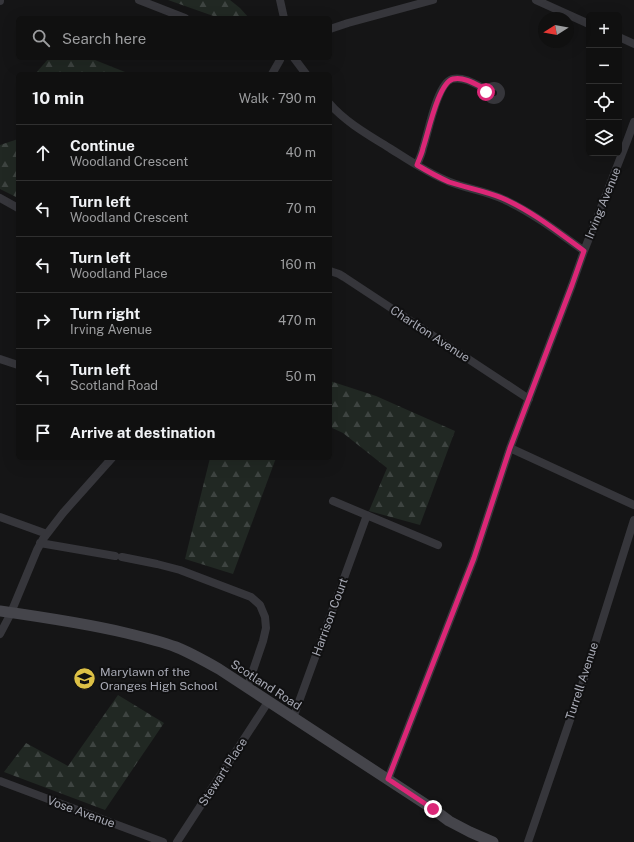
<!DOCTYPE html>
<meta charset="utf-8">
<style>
:root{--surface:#101010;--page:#1e1e1e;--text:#f1f3f6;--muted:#9c9d9f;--line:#303030}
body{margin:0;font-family:"Public Sans",sans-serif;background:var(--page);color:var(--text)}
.controls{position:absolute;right:12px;top:12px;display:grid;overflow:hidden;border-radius:6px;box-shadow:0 4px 16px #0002}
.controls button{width:36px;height:36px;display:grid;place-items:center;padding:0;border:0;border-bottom:1px solid var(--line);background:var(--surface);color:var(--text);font:20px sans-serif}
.compass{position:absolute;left:538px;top:12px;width:36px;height:36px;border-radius:50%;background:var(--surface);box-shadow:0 4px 16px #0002;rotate:259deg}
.stop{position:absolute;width:12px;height:12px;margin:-9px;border:3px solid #db2777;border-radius:50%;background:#fff}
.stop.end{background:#db2777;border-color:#fff;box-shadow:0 1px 4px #0008}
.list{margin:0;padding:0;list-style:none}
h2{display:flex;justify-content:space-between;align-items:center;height:52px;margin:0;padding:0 16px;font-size:17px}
h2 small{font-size:13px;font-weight:400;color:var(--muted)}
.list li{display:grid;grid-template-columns:26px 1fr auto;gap:12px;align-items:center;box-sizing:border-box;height:56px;padding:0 16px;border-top:1px solid var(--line)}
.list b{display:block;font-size:15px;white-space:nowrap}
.list p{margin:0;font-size:13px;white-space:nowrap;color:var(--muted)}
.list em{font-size:13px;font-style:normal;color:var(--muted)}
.icon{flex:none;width:22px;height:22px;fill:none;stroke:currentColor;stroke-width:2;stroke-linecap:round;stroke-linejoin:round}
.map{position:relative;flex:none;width:634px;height:842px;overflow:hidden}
.search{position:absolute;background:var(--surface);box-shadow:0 4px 16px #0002;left:16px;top:16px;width:316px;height:44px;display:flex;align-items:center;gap:10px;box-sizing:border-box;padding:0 14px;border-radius:6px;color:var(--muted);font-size:15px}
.panel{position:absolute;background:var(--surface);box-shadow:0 4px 16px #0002;left:16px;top:72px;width:316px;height:388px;border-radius:6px}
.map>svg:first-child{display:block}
</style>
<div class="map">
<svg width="634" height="842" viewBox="0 0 634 842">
<defs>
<pattern id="forest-firs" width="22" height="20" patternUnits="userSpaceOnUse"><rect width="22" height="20" fill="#212823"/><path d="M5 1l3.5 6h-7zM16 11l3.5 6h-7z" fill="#3e4441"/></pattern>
</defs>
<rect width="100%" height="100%" fill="#151516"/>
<!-- forest -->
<path fill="url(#forest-firs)" d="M168 0H230L240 8 249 18H219Z
M49 58H90L130 74H35Z
M18 139V198L0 189V145Z
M330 381 376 396 455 431 420 525 369 511 387 468 343 433 330 427Z
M210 458H276L233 574 185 559Z
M118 695 164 723 105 810 4 772 26 743 68 766Z"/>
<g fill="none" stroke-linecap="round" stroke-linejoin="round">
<!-- minor -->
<path stroke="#36363b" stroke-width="8" d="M139 0 185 18
M280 0 284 18
M536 0 589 24
M0 1V0
M330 29 348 23 433 0
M619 37 634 44
M294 58 306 74
M272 74 280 60
M487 93a7 7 0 1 1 14 0a7 7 0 1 1-14 0Z
M330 104C345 122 372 137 391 149 410 161 429 174 450 182 468 189 487 191 505 200 533 213 558 232 584 251
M417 165C419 159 422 154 423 148 428 134 437 83 452 79 464 76 477 85 487 90
M0 198 18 208
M330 271 339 274 344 277 529 399
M0 359 18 365
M510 448 634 505
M333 501 438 545
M0 517 47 534
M40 543 115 556
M122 557 157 564 180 570 251 597 260 605 265 617 266 628 263 641 247 688
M0 634 10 615 37 550 43 539 63 513 112 458
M293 718 367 515
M388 779 474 558 510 448 572 285 584 251 627 141 634 122
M0 781 163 842
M177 842 268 702
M528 842 582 685 634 520"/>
<!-- secondary -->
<path stroke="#45454b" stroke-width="11" d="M0 611C42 617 84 623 126 633 143 637 160 641 176 647 191 653 205 661 219 669L433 809 449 821 470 832 493 842"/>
</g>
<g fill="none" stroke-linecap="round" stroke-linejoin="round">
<!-- route -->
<path stroke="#db2777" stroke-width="5" d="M433 809 388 779 474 558 510 448 572 285 584 251C558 232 532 211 502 198 485 191 467 188 449 182 438 177 427 171 417 165 419 159 422 154 423 148 428 134 438 83 453 79 464 76 477 85 487 90L486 92"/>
</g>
<!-- icons -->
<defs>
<symbol id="school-disc" viewBox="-11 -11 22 22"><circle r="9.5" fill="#ddc146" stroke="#101011"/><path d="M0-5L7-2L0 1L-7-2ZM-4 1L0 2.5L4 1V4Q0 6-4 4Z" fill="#111"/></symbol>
</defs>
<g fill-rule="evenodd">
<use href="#school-disc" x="72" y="666" width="25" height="25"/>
</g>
<g text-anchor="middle" stroke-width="4" stroke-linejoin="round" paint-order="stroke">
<!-- street labels -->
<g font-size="12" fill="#a8aab5" stroke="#101011">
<text transform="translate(603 203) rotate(-68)" y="4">Irving Avenue</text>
<text transform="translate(430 334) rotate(33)" y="4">Charlton Avenue</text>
<text transform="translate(330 617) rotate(-70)" y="4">Harrison Court</text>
<text transform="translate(582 681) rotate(-72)" y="4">Turrell Avenue</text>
<text transform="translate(266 685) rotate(33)" y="4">Scotland Road</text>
<text transform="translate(223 772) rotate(-57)" y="4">Stewart Place</text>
<text transform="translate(81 812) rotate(20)" y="4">Vose Avenue</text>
</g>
<!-- poi labels -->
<g font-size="12" fill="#a8aab5" stroke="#101011" text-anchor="start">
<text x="100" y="676">Marylawn of the<tspan x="100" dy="14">Oranges High School</tspan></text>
</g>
</g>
</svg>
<div class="controls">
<button>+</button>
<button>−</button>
<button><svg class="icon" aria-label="locate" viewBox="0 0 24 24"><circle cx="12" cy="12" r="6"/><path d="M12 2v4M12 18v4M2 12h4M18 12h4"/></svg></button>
<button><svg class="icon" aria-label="layers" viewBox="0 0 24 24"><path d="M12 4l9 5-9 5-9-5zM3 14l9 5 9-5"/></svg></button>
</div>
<svg class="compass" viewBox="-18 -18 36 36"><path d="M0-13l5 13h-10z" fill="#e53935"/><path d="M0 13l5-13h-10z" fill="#9c9d9f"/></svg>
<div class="stop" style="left:486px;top:92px"></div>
<div class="stop end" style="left:433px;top:809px"></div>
<div class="search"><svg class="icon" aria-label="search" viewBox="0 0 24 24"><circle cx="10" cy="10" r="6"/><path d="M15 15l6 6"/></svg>Search here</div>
<section class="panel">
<h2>10 min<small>Walk · 790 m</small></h2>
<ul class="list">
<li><svg class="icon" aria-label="ahead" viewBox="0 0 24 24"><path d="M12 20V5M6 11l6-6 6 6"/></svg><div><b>Continue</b><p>Woodland Crescent</p></div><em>40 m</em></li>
<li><svg class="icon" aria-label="left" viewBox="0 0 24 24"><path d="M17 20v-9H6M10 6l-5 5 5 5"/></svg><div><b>Turn left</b><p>Woodland Crescent</p></div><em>70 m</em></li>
<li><svg class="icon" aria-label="left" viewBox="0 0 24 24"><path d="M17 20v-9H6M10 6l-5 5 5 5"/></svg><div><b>Turn left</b><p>Woodland Place</p></div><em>160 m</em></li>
<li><svg class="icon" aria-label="right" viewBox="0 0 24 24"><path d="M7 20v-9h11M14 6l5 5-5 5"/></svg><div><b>Turn right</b><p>Irving Avenue</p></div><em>470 m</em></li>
<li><svg class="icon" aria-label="left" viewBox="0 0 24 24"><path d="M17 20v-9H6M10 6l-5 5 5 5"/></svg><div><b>Turn left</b><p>Scotland Road</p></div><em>50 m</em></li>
<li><svg class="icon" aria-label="arrive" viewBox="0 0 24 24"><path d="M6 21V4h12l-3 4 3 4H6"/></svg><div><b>Arrive at destination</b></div></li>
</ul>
</section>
</div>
